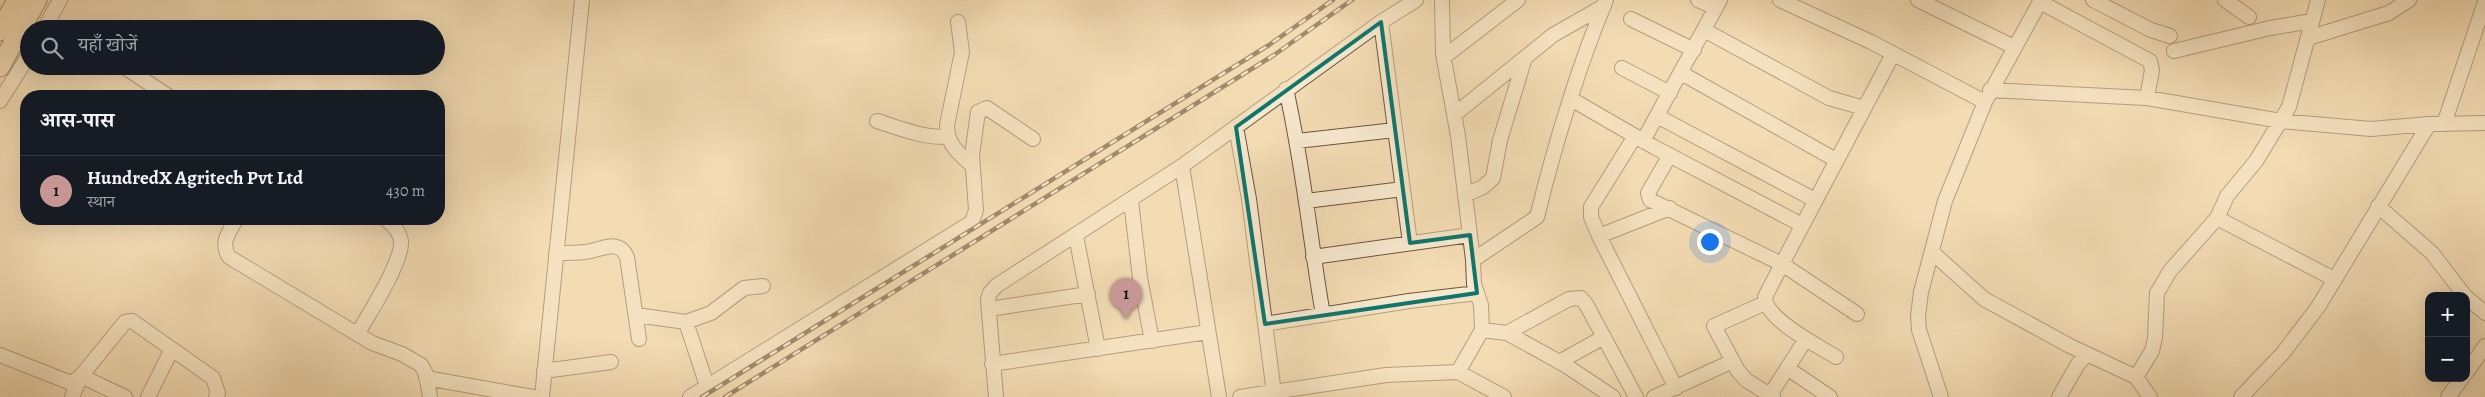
<!DOCTYPE html>
<html lang="hi">
<meta charset="utf-8">
<style>
:root{--surface:#171b24;--page:#242831;--text:#f1f3f6;--muted:#9ea1a6;--line:#363941;--accent:#c59692}
body{margin:0;font-family:Alegreya,"Noto Serif Devanagari",serif;background:var(--page);color:var(--text)}
.controls{position:absolute;right:15px;bottom:15px;display:grid;overflow:hidden;border-radius:10px;box-shadow:0 5px 20px #0002}
.controls button{width:45px;height:45px;display:grid;place-items:center;padding:0;border:0;border-bottom:1px solid var(--line);background:var(--surface);color:var(--text);font:25px sans-serif}
.you{position:absolute;left:1709px;top:241px;width:18px;height:18px;margin:-12px;border:4px solid #fff;border-radius:50%;background:#1a73e8;box-shadow:0 0 0 8px #1a73e833}
.badge{display:grid;place-items:center;width:32px;height:32px;border-radius:50%;background:var(--accent);color:#111;font-size:16px;font-weight:700}
.pin{position:absolute;translate:-50% -41px;filter:drop-shadow(0 1px 2px #0008)}
.pin::after{content:'';position:absolute;top:26px;width:18px;height:15px;background:inherit;clip-path:polygon(0 0,100% 0,50% 100%)}
.list{margin:0;padding:0;list-style:none}
h2{display:flex;justify-content:space-between;align-items:center;height:65px;margin:0;padding:0 20px;font-size:21px}
h2 small{font-size:16px;font-weight:400;color:var(--muted)}
.list li{display:grid;grid-template-columns:32px 1fr auto;gap:15px;align-items:center;box-sizing:border-box;height:70px;padding:0 20px;border-top:1px solid var(--line)}
.list b{display:block;font-size:19px;white-space:nowrap}
.list p{margin:0;font-size:16px;white-space:nowrap;color:var(--muted)}
.list em{font-size:16px;font-style:normal;color:var(--muted)}
.icon{flex:none;width:28px;height:28px;fill:none;stroke:currentColor;stroke-width:2;stroke-linecap:round;stroke-linejoin:round}
.map{position:relative;flex:none;width:2485px;height:397px;overflow:hidden}
.search{position:absolute;background:var(--surface);box-shadow:0 5px 20px #0002;left:20px;top:20px;width:425px;height:55px;display:flex;align-items:center;gap:12px;box-sizing:border-box;padding:0 18px;border-radius:28px;color:var(--muted);font-size:19px}
.panel{position:absolute;background:var(--surface);box-shadow:0 5px 20px #0002;left:20px;top:90px;width:425px;height:135px;border-radius:20px}
.map>svg:first-child{display:block}
</style>
<div class="map">
<svg width="2485" height="397" viewBox="0 0 2485 397">
<rect width="100%" height="100%" fill="#f3dbb3"/>
<filter id="stains"><feTurbulence type="fractalNoise" baseFrequency=".004" numOctaves="4"/><feColorMatrix values="0 0 0 0 .2 0 0 0 0 .09 0 0 0 0 .02 0 0 0 .5 -.17"/></filter>
<radialGradient id="worn" r=".72"><stop offset=".6" stop-color="#630" stop-opacity="0"/><stop offset="1" stop-color="#630" stop-opacity=".3"/></radialGradient>
<g fill="none" stroke-linecap="round" stroke-linejoin="round">
<defs>
<path id="minor" d="M1442 0 1443 54 1458 136 1473 260 1474 284 1481 305 1482 330 1458 372
M1698 0 1716 8
M1780 0 1871 42 1985 102
M1918 0 2014 47
M2093 0 2151 30 2170 36
M2225 0 2249 17
M2040 2 2150 61 2152 70 2147 98
M1631 19 1694 50
M958 22 962 52 947 125C947 145 959 154 973 166
M1381 22 1410 243
M44 29 60 0
M1704 30 1829 98 1864 108
M2308 38 2389 13 2409 0
M2174 51 2270 28 2312 21
M1444 57 1518 0
M123 66 168 96
M1622 68 1670 93
M1681 73 1836 160
M1286 89C1303 163 1310 240 1323 315
M1990 90 2147 98 2281 121 2371 129 2429 124 2485 123
M1571 99 1654 147 1802 225
M0 101 29 55
M1454 115 1553 35 1604 6
M1657 116 1815 200
M877 121C896 127 929 140 947 136
M2444 124 2485 2
M1236 127 1249 199 1274 393
M1297 141 1395 130
M1643 141 1720 0
M1670 155 1648 193 1650 200 1782 264 1893 54
M1182 166 1219 397
M1465 195 1483 187 1493 178 1500 140 1524 61
M1131 201 1140 278 1152 341
M1306 201 1403 189
M2378 206 2432 253 2465 296
M1670 208 1599 236 1676 388
M2217 218 2334 279
M236 219C229 233 220 242 229 257L372 343 402 354 421 365 426 374 430 397
M1076 236 1098 349
M1599 236 1591 217V207L1635 136
M556 253C566 253 575 253 585 252 600 251 618 237 627 257L639 339
M1933 253 1984 299 2070 346 2136 377 2150 397
M1313 257 1470 235
M1473 260 1537 217C1555 144 1577 70 1606 0
M2466 297 2485 313
M1765 303 1714 326 1738 371 1746 380 1773 397
M989 309 1088 294
M636 315 686 322 711 313 744 288 763 286
M686 322 707 386
M1265 324 1409 301 1477 293
M1482 330 1507 333 1565 365 1613 397
M358 333C369 314 403 261 401 241 400 232 392 224 386 219
M1507 333 1569 299 1581 298 1586 304 1636 397
M0 355 71 383 81 376 125 322 132 321 213 378 218 393 216 397
M1836 357C1818 346 1765 319 1765 297L1782 264 1857 314
M1559 362 1604 337
M992 364 1208 332
M1787 368 1830 397
M544 371 611 362
M2466 373 2485 346
M2136 377 2152 351 2155 338 2157 293 2170 271 2217 218 2227 196 2256 161 2289 107 2318 0
M426 378 533 397
M1770 395 1806 339
M72 397 81 376 125 397
M148 397 172 349
M542 397 582 0
M690 397 972 222 976 210 972 155 978 112 987 108 1033 139
M996 397 988 300 990 293 996 286 1182 166 1381 22 1416 0
M1240 397 1386 375 1458 372 1504 397
M1654 397 1733 361
M1941 397 1919 330 1918 316 1921 292 1945 201 1985 102 2041 0
M2059 397 2078 364 2087 354
M2241 397 2283 353 2318 307 2429 124
M2448 397 2462 378"/>
<path id="highway" d="M0 31 17 0
M0 67 37 0"/>
</defs>
<!-- minor casing -->
<use href="#minor" stroke="#6b5640" stroke-width="16"/>
<!-- highway casing -->
<use href="#highway" stroke="#3e2a1a" stroke-width="21"/>
<!-- minor -->
<use href="#minor" stroke="#f7e8ce" stroke-width="14"/>
<!-- highway -->
<use href="#highway" stroke="#f3dbb3" stroke-width="19"/>
<defs>
<path id="rail" d="M702 397 1269 45 1333 0
M725 397 1274 55 1352 0"/>
</defs>
<!-- rail casing -->
<use href="#rail" stroke="#3e2a1a" stroke-width="4.5"/>
<!-- rail -->
<use href="#rail" stroke="#f7e8ce" stroke-width="2.5" stroke-dasharray="8" stroke-linecap="butt"/>
</g>
<!-- marked area -->
<path d="M0 0H2485V397H0ZM1381 22 1410 243 1470 235 1477 293 1265 324 1236 127Z" fill="#f3dbb3" fill-opacity=".55" fill-rule="evenodd"/>
<path fill="none" stroke="#0f766e" stroke-width="4" stroke-linejoin="round" d="M1381 22 1410 243 1470 235 1477 293 1265 324 1236 127Z"/>
<rect width="100%" height="100%" filter="url(#stains)"/>
<rect width="100%" height="100%" fill="url(#worn)"/>
</svg>
<div class="controls">
<button>+</button>
<button>−</button>
</div>
<div class="you"></div>
<div class="pin badge" style="left:1126px;top:319px">1</div>
<div class="search"><svg class="icon" aria-label="search" viewBox="0 0 24 24"><circle cx="10" cy="10" r="6"/><path d="M15 15l6 6"/></svg>यहाँ खोजें</div>
<section class="panel">
<h2>आस-पास<small></small></h2>
<ul class="list">
<li><span class="badge">1</span><div><b>HundredX Agritech Pvt Ltd</b><p>स्थान</p></div><em>430 m</em></li>
</ul>
</section>
</div>
